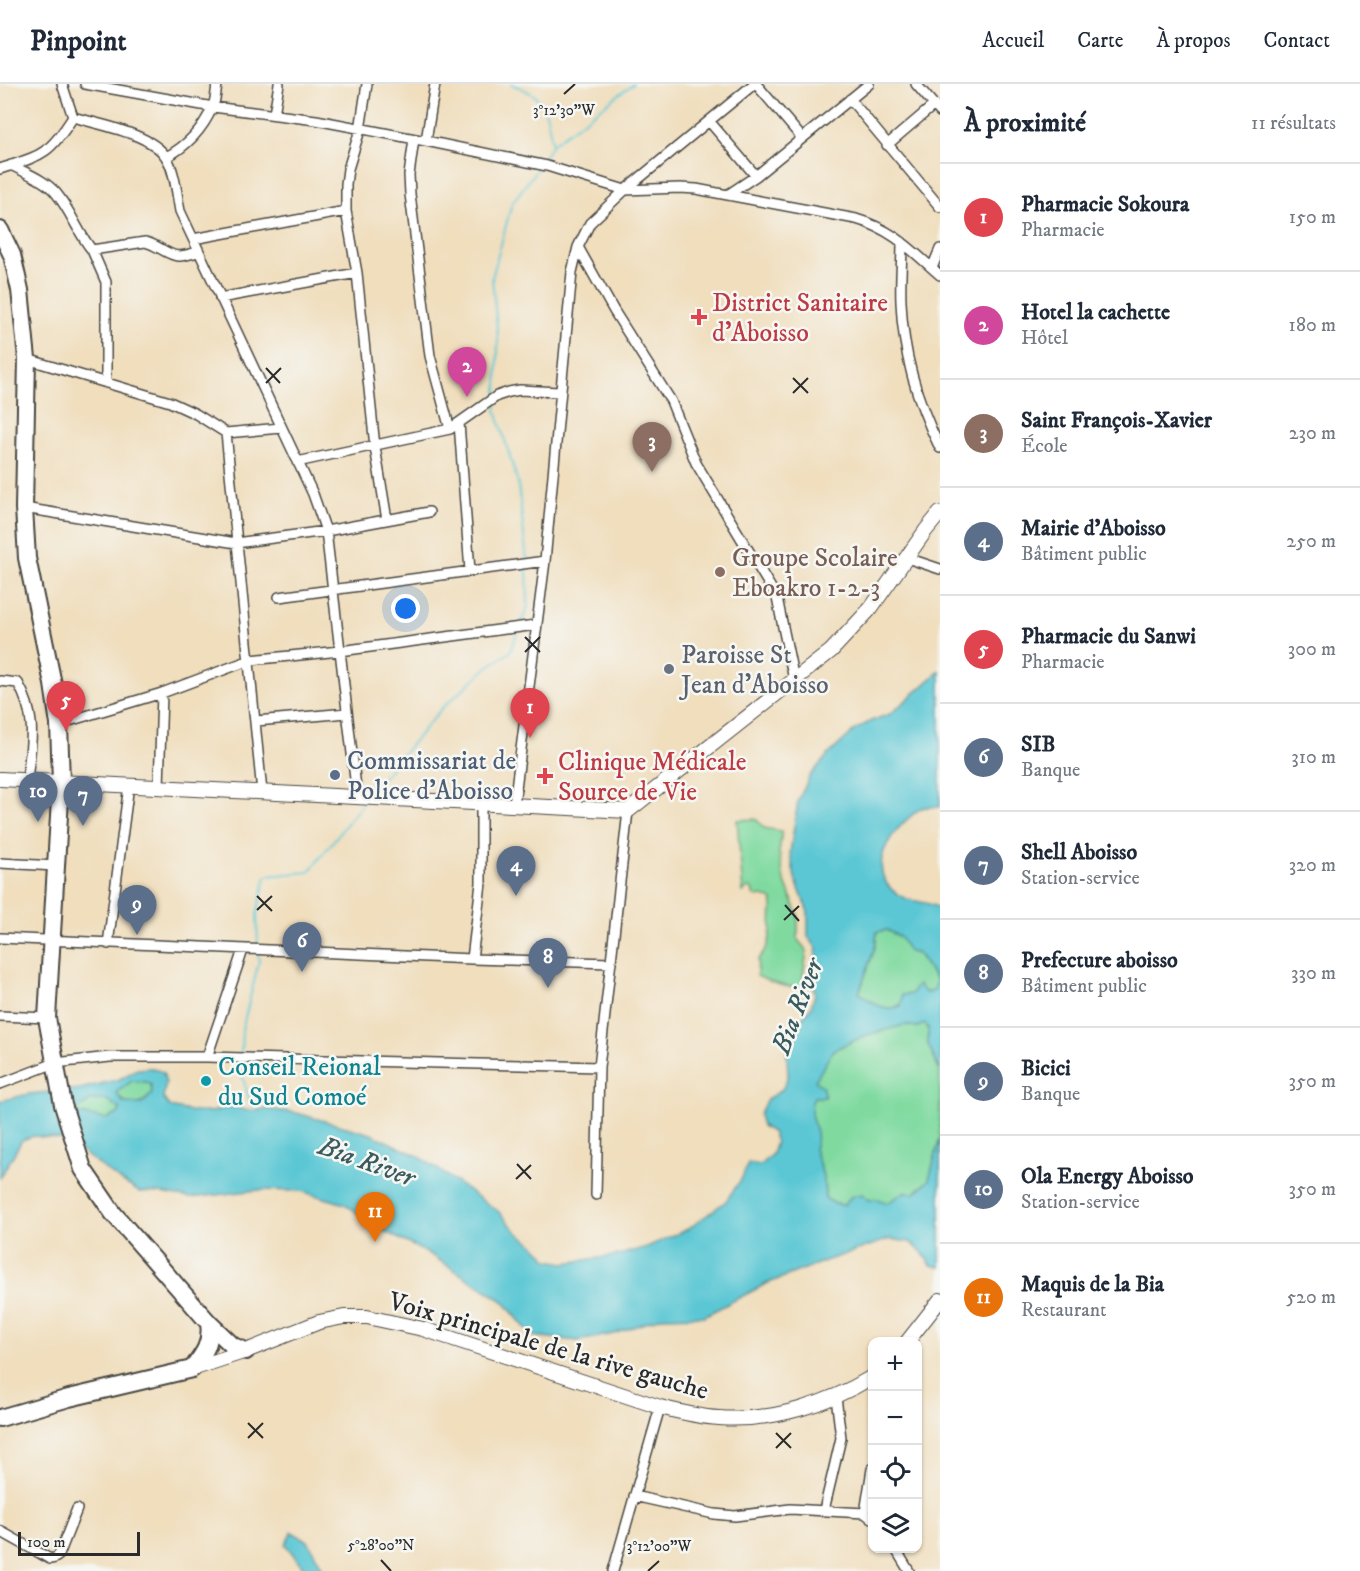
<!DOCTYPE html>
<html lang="fr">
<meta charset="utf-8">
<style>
:root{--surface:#fff;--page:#f2f2f3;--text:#1f2937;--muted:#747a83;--line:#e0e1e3;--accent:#d1495b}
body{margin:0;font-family:"IM FELL DW Pica",serif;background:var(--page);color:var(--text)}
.controls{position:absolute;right:18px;bottom:18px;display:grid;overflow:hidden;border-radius:12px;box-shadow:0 2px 4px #0004}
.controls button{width:54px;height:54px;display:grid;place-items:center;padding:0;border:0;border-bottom:2px solid var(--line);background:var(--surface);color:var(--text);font:30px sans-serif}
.scale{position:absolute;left:18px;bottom:15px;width:122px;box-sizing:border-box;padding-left:6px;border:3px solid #2b2b2b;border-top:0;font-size:16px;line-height:21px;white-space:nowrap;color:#2b2b2b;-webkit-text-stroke:4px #f6f6f2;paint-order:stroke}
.you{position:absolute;left:406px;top:525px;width:21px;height:21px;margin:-15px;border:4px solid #fff;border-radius:50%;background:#1a73e8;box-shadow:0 0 0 9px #1a73e833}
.badge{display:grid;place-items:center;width:39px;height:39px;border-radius:50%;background:var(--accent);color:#fff;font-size:20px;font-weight:700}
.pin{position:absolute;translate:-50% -50px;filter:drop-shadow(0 2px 3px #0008)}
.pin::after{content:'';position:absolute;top:32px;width:21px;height:18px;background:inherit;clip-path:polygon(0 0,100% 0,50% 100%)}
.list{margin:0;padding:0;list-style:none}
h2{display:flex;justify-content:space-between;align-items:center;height:78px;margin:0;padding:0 24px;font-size:26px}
h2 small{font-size:20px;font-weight:400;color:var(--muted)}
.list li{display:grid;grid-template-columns:39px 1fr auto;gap:18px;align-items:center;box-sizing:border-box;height:108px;padding:0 24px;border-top:2px solid var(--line)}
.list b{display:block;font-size:22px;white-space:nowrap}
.list p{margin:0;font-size:20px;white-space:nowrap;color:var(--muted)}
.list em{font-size:20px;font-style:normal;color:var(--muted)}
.icon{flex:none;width:33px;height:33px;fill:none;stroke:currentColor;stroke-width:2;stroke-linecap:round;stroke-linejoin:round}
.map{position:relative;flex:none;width:940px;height:1487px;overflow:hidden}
header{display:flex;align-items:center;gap:36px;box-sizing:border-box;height:84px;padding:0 30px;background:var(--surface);border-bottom:2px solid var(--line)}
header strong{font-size:28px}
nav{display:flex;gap:33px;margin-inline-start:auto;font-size:21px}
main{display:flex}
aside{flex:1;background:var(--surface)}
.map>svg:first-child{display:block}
</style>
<header>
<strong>Pinpoint</strong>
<nav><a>Accueil</a><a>Carte</a><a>À propos</a><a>Contact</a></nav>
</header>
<main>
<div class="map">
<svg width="940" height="1487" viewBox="0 0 940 1487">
<rect width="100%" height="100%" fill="#f6f6f2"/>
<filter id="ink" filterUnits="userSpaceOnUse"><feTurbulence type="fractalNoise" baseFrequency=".0167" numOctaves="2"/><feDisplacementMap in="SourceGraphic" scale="12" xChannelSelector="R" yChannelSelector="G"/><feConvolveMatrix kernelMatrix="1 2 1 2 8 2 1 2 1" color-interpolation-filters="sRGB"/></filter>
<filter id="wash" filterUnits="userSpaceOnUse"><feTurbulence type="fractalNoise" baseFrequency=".008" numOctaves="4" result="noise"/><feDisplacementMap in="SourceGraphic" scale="24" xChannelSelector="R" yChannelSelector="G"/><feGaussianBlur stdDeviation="1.35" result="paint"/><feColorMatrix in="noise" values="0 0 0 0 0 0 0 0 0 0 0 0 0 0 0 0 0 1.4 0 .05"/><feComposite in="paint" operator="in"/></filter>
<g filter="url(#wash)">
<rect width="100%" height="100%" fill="#f0debd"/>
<!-- green -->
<path fill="#80daa0" stroke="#568266" stroke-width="1.5" d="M756 735 764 744 782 747 779 769 784 796 798 830V856L807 867 802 898 803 904C786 904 771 899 757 892L758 875C776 858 769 837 773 816L762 812 758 813 753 810 752 805 748 804 743 808 737 736Z
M887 846 900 853 908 867 918 870 937 897 934 907 911 910C891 934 881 925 859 909L875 863 877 848Z
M924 940 928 944V960L940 987V1054L929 1096 913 1110 904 1108 888 1119C876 1115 864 1115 852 1112L844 1121 835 1120 825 1114 824 1095 814 1065 809 1024 814 1013 815 997 825 977 833 966 865 951 905 941 917 943Z
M132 997 147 998 151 1001 152 1010C137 1024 130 1026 116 1009Z
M92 1016H107L120 1025 118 1030 106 1035 78 1030 77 1025Z"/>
<!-- water -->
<path fill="#5bc7d4" stroke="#437980" stroke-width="1.5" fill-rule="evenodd" d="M940 587V723C935 723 926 722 922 724 918 725 914 730 911 732 892 748 871 776 887 800 903 822 925 814 940 825V987L928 960V944L925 940 917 943 905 941 866 951 833 966 815 997 822 1002 825 1013H814C804 1035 823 1045 814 1065L824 1095 825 1114 835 1120 844 1121 852 1112 862 1110 868 1116 877 1115 888 1119 904 1108 914 1110 929 1096 940 1054V1183L931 1181 922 1168 910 1158 890 1155 825 1177 766 1200 704 1232 661 1233 614 1250 578 1257 532 1252 503 1217 431 1171 376 1143 345 1120 301 1107 258 1106 190 1114 160 1109 139 1108 118 1095 66 1056 34 1052 22 1056 0 1094V1017L29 1010 80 1005 120 995 137 985 151 984 163 988 166 999 163 1014 170 1023C190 1028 211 1032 230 1022L249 1027 265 1025 293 1028 371 1050 420 1073 498 1127 517 1148 537 1163 548 1176 565 1179 619 1171 647 1163 688 1145 726 1117 742 1094 748 1079 760 1081 772 1070 776 1058 772 1048 762 1042 759 1031 767 1015 782 1006 788 992 786 954 811 923 815 910 812 897 817 864 808 853V828L795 794 790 769 798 717 810 692 828 671 855 646 871 637 890 630ZM887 846 900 853 908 867 918 870 937 897 934 907 926 909 918 901 911 910 902 911 901 922C884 928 873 919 859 909L875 863 877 848ZM132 997 147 998 151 1001 152 1010 142 1020 124 1019 116 1009ZM92 1016H107L120 1025 118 1030 106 1035 78 1030 77 1025Z
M292 1448 308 1457 324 1487H306L285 1460Z"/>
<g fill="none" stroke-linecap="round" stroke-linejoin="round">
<!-- stream -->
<path stroke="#5bc7d4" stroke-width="2" d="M511 0C549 14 545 24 552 60
M542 77 552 60 633 0
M497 310 498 254 492 194 512 119 538 84
M497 316 496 327 518 399 527 477
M521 539 528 523 527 483
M370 709 442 624 489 582 510 568 518 547
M258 864 257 830 266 792 309 788 363 719
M241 970 242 946 259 877 258 869
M241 975V988L253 1028"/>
</g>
</g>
<g filter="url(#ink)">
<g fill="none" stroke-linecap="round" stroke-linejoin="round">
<defs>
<path id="street" d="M85 0 213 23 316 36 426 57 547 82 625 106 680 104 696 105 856 135C894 146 911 166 940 191
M367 0 360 46 348 85 346 100V127L357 189 375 363 387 436
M756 0 802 54
M916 0 940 28
M850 15 940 123
M274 30 279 0
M73 33C98 40 152 50 166 73 175 86 177 112 180 127L313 410 326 447 357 712
M709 37 756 92
M414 55 409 91 410 110 430 272 450 345
M426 57 435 0
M887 61 934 21
M166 73C186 63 203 45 212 24 216 17 216 7 217 0
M11 81C26 89 45 96 56 109 71 127 78 149 92 166L145 158C157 160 166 171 178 172 185 172 192 169 199 168
M0 85C42 71 49 71 73 33L62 0
M729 110 756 92 869 0
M193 155 346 127
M902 158C902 178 900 198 901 218 903 269 917 318 940 364
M578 163 614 227 671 317 696 379 777 514 794 596
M92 166 106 198V299
M932 184 940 165
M220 214 357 189
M27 275 170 318 196 330 226 349 281 344
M459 339 470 487
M226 349C237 469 251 588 262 708
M297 378 450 345 497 312 509 308 520 306 559 308
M24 424 236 459 326 447 429 428
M907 474 940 485
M279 513 545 477
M0 597 18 599C38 635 31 658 27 696
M256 637 347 629
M59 640 162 609 250 576 340 567 536 541
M159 703 162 609
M514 720 545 477 572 188 578 163 590 139 625 106 754 0
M0 779 56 782
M0 854 472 875 611 879
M108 860 129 701
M472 875 481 799V719
M0 932 47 934
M207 973 243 866
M0 1000 55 979 110 973H207L599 983
M596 1111 599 983 628 727
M634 1412 714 1430 735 1432 790 1425 865 1429 872 1435
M824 1426 841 1354 836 1313
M865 1429 872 1385
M0 1447 50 1475 55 1474 59 1471 77 1425
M895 1464 909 1487
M613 1487 660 1323"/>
<path id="secondary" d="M0 695 628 727 831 567 871 524 926 446 940 429
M907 1258 940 1216
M192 1285 246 1267 319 1238 344 1233H367L423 1245 660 1323C679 1328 699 1333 719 1334 772 1338 828 1320 872 1293"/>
<path id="highway" d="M0 146 12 171 20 206 27 275 24 424 27 474 53 600 59 640 61 698 47 934 63 1021 83 1085 113 1129 209 1239C212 1259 204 1270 192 1285L69 1314 0 1334
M209 1239 233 1262 246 1267"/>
</defs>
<!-- street casing -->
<use href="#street" stroke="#494641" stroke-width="12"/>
<!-- secondary casing -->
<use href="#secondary" stroke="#494641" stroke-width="16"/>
<!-- highway casing -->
<use href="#highway" stroke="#494641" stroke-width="20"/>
<!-- street -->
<use href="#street" stroke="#fff" stroke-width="9"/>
<!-- secondary -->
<use href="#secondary" stroke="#fff" stroke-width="14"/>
<!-- highway -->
<use href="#highway" stroke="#fff" stroke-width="16"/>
</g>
</g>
<!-- ticks -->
<path fill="none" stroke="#2b2b2b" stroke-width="2" d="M564 10 575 0M266 284 280 299M793 294 808 309M266 299 281 284M793 309 808 294M525 553 540 568M525 568 540 553M257 812 272 827M785 821 799 837M257 826 272 812M784 836 799 822M517 1080 531 1095M516 1095 531 1081M248 1339 263 1354M776 1349 791 1364M248 1354 263 1339M776 1364 791 1349M381 1476 391 1487M648 1487 659 1477"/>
<!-- markers -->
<g fill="#e0444e" stroke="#f6f6f2" stroke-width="2">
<path d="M696 224h6v6h6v6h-6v6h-6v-6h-6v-6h6z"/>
<path d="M542 683h6v6h6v6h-6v6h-6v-6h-6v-6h6z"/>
</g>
<circle fill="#8d6e63" stroke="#f6f6f2" stroke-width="2" cx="720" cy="488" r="6"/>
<circle fill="#6b7280" stroke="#f6f6f2" stroke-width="2" cx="669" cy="585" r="6"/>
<circle fill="#5c6f8a" stroke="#f6f6f2" stroke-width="2" cx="335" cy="691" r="6"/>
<circle fill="#0f9aa8" stroke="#f6f6f2" stroke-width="2" cx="206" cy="997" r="6"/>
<g text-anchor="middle" stroke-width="5" stroke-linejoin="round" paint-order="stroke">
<!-- health labels -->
<g font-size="26" fill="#be3a42" stroke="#f6f6f2" text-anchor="start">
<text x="712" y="227">District Sanitaire<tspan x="712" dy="30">d'Aboisso</tspan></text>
<text x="558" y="686">Clinique Médicale<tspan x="558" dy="30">Source de Vie</tspan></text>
</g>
<!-- education labels -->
<g font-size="26" fill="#785e54" stroke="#f6f6f2" text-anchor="start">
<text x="732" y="482">Groupe Scolaire<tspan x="732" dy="30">Eboakro 1-2-3</tspan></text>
</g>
<!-- worship labels -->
<g font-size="26" fill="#5b616d" stroke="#f6f6f2" text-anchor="start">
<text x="681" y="579">Paroisse St<tspan x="681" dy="30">Jean d'Aboisso</tspan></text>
</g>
<!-- service labels -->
<g font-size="26" fill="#4e5e75" stroke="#f6f6f2" text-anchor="start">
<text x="347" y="685">Commissariat de<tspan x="347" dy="30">Police d'Aboisso</tspan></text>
</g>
<!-- culture labels -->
<g font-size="26" fill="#0d838f" stroke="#f6f6f2" text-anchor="start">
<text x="218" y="991">Conseil Reional<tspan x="218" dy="30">du Sud Comoé</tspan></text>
</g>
<!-- street labels -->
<g font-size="26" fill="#2b2b2b" stroke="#f6f6f2">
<text transform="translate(549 1261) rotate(16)" y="9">Voix principale de la rive gauche</text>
</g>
<!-- water labels -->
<g font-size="27" font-style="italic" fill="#395a5e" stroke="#f6f6f2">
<text transform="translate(797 922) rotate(-69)" y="9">Bia River</text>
<text transform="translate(367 1077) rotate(20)" y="9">Bia River</text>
</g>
</g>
<g font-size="15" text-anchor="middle" fill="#2b2b2b" stroke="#f6f6f2" stroke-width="5" stroke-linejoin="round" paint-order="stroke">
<text x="564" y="31">3°12'30"W</text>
<text x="381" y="1466">5°28'00"N</text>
<text x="659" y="1467">3°12'00"W</text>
</g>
</svg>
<div class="controls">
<button>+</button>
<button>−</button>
<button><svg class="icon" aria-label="locate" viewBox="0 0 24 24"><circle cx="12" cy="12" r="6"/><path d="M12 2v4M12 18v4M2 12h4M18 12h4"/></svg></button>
<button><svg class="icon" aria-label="layers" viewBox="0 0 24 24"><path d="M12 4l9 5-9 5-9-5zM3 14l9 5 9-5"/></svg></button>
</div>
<div class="scale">100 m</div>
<div class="you"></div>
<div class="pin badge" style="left:530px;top:654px;background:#e0444e">1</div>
<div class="pin badge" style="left:467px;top:313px;background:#d1479c">2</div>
<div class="pin badge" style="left:652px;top:388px;background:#8d6e63">3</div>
<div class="pin badge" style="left:516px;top:812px;background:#5c6f8a">4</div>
<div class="pin badge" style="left:66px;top:647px;background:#e0444e">5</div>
<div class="pin badge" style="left:302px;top:888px;background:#5c6f8a">6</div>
<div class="pin badge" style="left:83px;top:742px;background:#5c6f8a">7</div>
<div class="pin badge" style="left:548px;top:904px;background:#5c6f8a">8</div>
<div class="pin badge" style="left:137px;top:851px;background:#5c6f8a">9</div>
<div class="pin badge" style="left:38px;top:738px;background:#5c6f8a">10</div>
<div class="pin badge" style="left:375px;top:1158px;background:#e8710a">11</div>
</div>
<aside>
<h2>À proximité<small>11 résultats</small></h2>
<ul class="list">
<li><span class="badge" style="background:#e0444e">1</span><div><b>Pharmacie Sokoura</b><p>Pharmacie</p></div><em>150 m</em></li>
<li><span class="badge" style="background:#d1479c">2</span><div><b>Hotel la cachette</b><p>Hôtel</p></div><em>180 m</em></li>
<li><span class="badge" style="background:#8d6e63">3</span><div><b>Saint François-Xavier</b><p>École</p></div><em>230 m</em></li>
<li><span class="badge" style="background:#5c6f8a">4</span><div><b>Mairie d'Aboisso</b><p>Bâtiment public</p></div><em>250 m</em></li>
<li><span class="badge" style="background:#e0444e">5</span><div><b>Pharmacie du Sanwi</b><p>Pharmacie</p></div><em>300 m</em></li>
<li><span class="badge" style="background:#5c6f8a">6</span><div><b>SIB</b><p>Banque</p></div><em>310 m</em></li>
<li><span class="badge" style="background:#5c6f8a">7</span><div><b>Shell Aboisso</b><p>Station-service</p></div><em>320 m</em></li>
<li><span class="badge" style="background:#5c6f8a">8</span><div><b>Prefecture aboisso</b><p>Bâtiment public</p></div><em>330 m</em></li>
<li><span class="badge" style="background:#5c6f8a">9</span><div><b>Bicici</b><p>Banque</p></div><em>350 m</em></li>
<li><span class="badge" style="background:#5c6f8a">10</span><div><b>Ola Energy Aboisso</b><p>Station-service</p></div><em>350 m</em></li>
<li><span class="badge" style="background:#e8710a">11</span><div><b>Maquis de la Bia</b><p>Restaurant</p></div><em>520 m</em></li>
</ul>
</aside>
</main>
